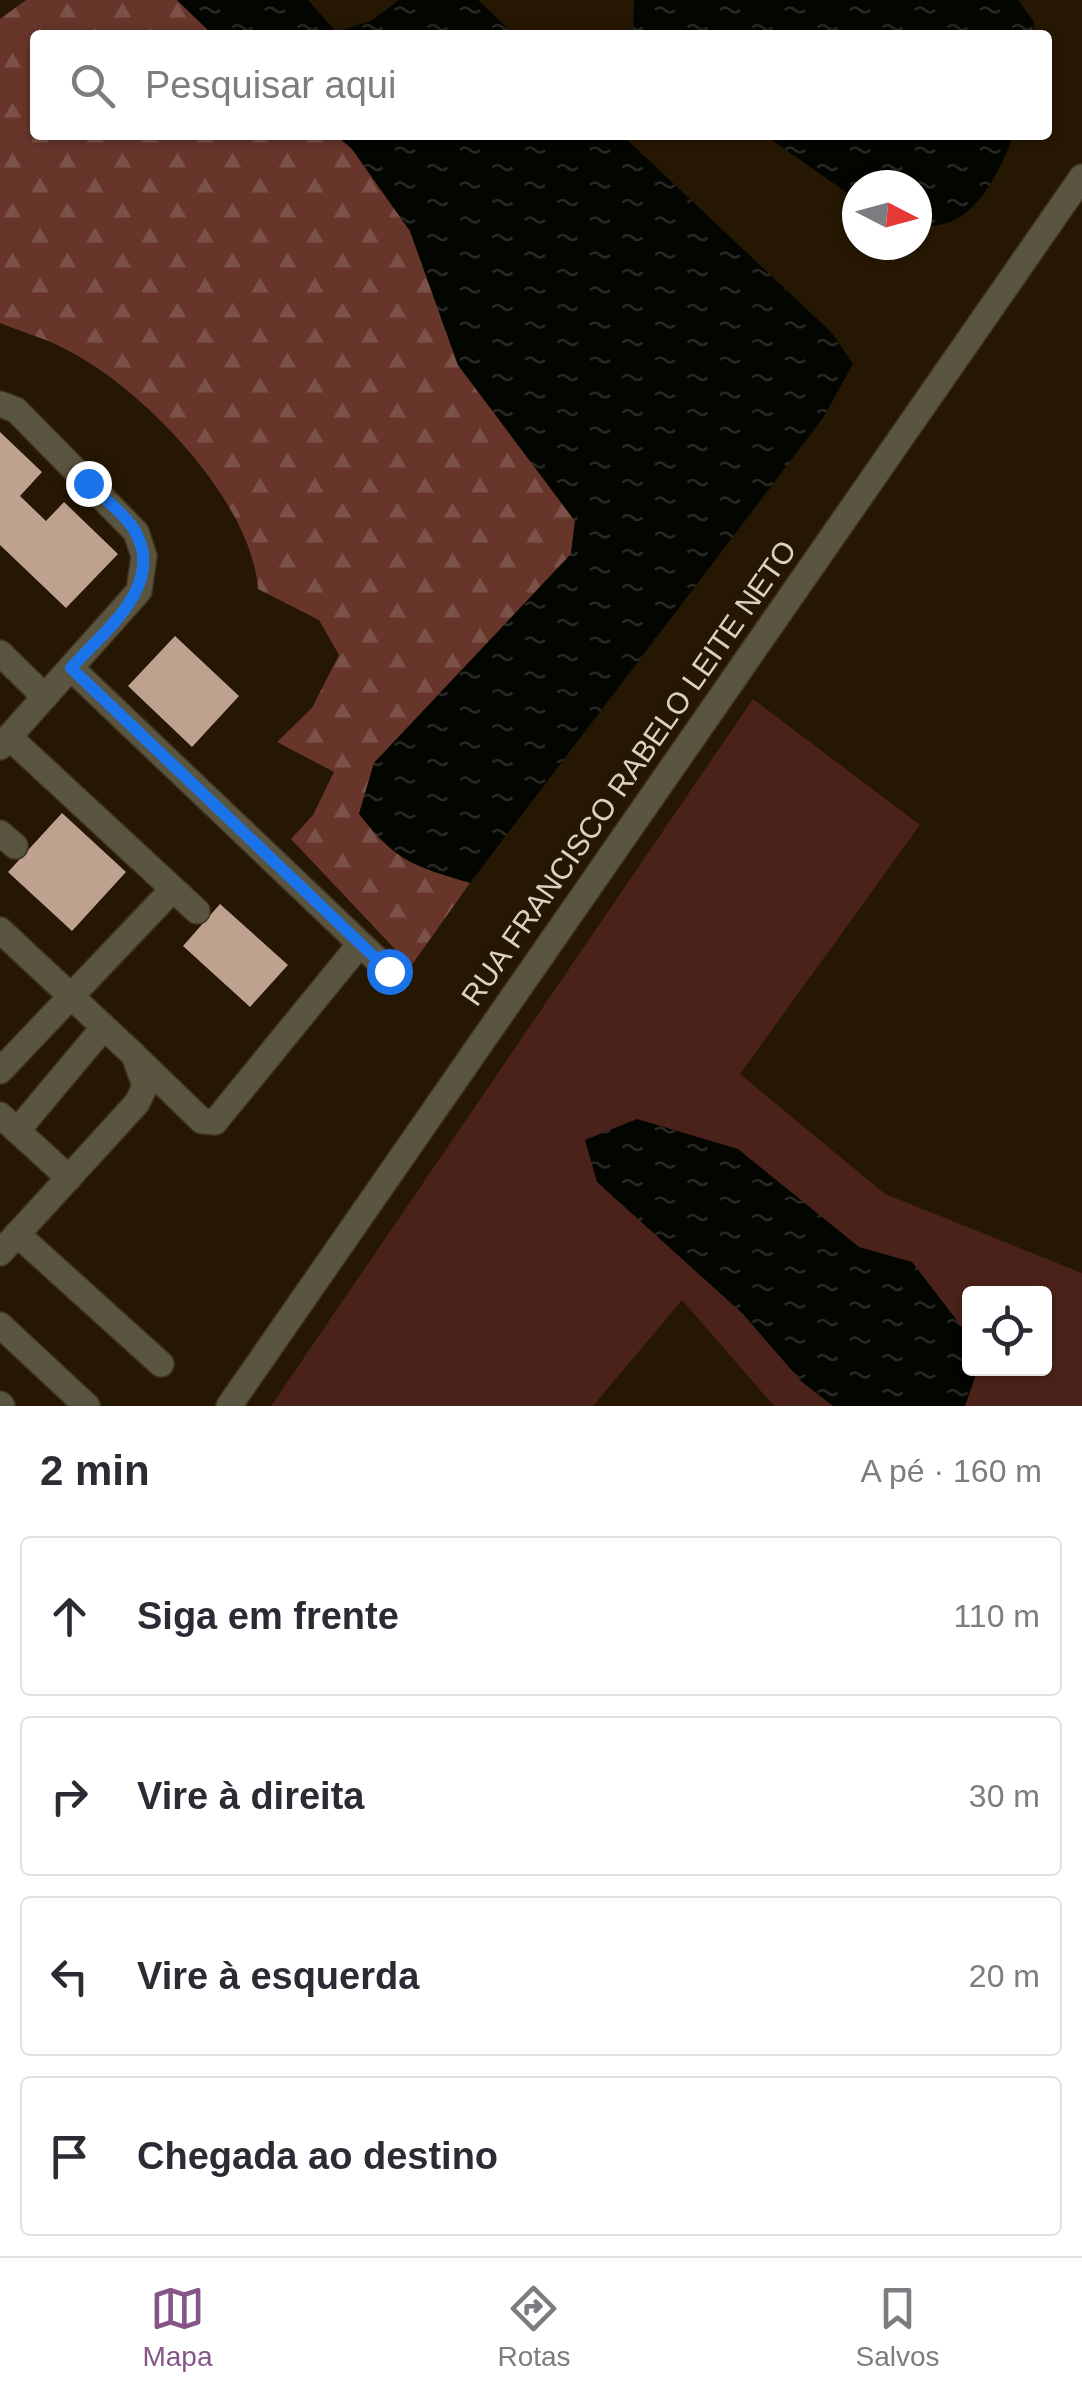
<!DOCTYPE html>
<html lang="pt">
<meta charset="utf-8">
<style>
:root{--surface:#fff;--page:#f2f2f3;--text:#2b2b33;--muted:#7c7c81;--line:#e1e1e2;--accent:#865587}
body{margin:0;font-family:Arial,sans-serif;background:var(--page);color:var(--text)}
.controls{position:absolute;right:30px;bottom:30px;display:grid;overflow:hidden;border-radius:10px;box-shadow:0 2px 8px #0004}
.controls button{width:90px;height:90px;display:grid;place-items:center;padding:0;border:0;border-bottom:2px solid var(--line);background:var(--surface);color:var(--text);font:50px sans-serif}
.compass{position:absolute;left:842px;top:170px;width:90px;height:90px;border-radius:50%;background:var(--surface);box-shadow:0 2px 8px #0004;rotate:96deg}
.stop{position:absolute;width:30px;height:30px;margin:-22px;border:8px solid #1a73e8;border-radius:50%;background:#fff}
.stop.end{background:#1a73e8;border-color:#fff;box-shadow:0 2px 10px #0008}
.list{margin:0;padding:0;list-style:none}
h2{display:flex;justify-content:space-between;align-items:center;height:130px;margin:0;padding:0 40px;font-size:42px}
h2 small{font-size:32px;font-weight:400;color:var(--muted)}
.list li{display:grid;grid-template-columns:65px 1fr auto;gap:30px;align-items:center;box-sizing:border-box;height:160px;margin:0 20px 20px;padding:0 20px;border:2px solid var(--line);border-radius:10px}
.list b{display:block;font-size:38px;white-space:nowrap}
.list em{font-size:32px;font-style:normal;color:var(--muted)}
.icon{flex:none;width:55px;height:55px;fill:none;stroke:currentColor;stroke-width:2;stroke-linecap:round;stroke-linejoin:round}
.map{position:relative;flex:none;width:1082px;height:1406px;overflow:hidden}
.search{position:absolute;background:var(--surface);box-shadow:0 2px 8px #0004;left:30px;right:30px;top:30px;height:110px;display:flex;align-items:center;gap:25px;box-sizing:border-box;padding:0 35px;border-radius:10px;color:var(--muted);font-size:38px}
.sheet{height:850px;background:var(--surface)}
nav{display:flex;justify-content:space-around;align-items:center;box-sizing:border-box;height:140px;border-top:2px solid var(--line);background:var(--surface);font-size:28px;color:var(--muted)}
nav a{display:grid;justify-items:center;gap:5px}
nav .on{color:var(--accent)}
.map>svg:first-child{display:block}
</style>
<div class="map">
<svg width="1082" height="1406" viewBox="0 0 1082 1406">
<defs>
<pattern id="forest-firs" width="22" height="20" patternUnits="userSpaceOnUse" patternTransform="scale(2.5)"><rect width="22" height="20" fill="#67352a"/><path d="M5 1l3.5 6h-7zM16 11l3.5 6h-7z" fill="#7c5147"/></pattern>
<pattern id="water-ripples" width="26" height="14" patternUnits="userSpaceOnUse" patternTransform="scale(2.5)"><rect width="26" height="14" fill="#030500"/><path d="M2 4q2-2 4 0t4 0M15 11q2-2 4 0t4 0" fill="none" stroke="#272824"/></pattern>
</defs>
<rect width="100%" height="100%" fill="#261702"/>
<!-- green -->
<path fill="#4b2219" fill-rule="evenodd" d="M753 699 920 825 740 1074 885 1194 1082 1273V1406H774L682 1300 593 1406H271ZM970 1294H1044V1368H970Z"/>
<!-- forest -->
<path fill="url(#forest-firs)" d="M26 0H177L213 35H35V135H336L352 149 410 231 458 365 575 521 571 554 374 763 359 814C398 862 412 865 470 883L411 966 291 839 313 815 334 772 277 742 312 708 339 655 319 620 258 589C252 501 142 387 65 349 45 338 21 332 0 323V19Z"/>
<!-- water -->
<path fill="url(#water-ripples)" d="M177 0H308L336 32 371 21 399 0H478L515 35H213Z
M634 0H1018L1034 22 1033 35H633Z
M336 135H622L832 333 853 364 823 418 470 883C412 865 397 862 359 814L374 763 571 554 575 521 458 365 410 231 352 149Z
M765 135H1014C997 177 970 236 917 224V185H857V200Z
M637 1119 738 1149 859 1247 912 1262 969 1336 970 1368 978 1369 965 1406H833L802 1382 743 1314 597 1182 585 1140Z"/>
<!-- building -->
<path fill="#bea18f" d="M0 432 42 472 20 496 46 521 64 502 118 554 66 608 0 545Z
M175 636 239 696 192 747 128 686Z
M62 813 126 872 72 931 8 872Z
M220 904 288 965 250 1007 183 946Z"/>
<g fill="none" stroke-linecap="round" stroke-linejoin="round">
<defs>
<path id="minor" d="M0 404 16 410 136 532 144 556 139 591 0 747
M0 653 45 697
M71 668 389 971
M9 737 197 911
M0 833 15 846
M0 930 134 1055 145 1086 137 1103 0 1253
M139 1060 202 1121 215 1122 360 944
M0 1071 173 889
M0 1115 69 1178
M17 1131 104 1027
M17 1234 161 1364
M0 1325 87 1406
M0 1404 2 1406
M229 1406 1082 177"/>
</defs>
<!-- minor casing -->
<use href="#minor" stroke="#3f311d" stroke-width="28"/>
<!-- minor -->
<use href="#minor" stroke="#5a5540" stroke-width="25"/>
</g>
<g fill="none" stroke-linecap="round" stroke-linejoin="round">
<!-- route -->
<path stroke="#1a73e8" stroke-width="12" d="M88 483C103 498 128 516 137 535 163 588 103 632 71 668L389 971"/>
</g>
<g text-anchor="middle" stroke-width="10" stroke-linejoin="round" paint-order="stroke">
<!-- street labels -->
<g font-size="30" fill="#dbd1c3" stroke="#261702">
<text transform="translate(629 773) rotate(-55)" y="10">RUA FRANCISCO RABELO LEITE NETO</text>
</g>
</g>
</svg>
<div class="controls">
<button><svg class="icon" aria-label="locate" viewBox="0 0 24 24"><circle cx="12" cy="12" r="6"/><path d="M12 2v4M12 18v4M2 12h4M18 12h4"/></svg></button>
</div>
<svg class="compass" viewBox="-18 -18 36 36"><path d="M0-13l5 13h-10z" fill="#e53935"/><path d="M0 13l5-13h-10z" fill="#7c7c81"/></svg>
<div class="stop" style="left:389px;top:971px"></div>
<div class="stop end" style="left:88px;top:483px"></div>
<div class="search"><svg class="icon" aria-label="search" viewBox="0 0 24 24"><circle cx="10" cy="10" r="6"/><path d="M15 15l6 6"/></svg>Pesquisar aqui</div>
</div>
<section class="sheet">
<h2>2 min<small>A pé · 160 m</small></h2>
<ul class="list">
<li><svg class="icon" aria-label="ahead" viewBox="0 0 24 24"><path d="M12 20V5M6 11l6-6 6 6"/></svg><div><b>Siga em frente</b></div><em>110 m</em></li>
<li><svg class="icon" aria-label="right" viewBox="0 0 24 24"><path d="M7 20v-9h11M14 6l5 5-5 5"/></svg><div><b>Vire à direita</b></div><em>30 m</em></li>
<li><svg class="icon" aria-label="left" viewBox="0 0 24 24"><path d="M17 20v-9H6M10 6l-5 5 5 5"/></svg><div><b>Vire à esquerda</b></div><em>20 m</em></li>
<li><svg class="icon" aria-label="arrive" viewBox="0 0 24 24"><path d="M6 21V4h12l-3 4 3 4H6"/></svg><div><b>Chegada ao destino</b></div></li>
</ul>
</section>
<nav>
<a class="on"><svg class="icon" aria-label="map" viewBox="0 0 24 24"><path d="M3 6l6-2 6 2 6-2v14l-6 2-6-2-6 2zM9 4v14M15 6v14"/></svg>Mapa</a>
<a><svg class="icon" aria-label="directions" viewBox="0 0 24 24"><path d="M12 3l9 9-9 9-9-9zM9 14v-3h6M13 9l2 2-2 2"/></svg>Rotas</a>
<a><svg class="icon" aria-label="saved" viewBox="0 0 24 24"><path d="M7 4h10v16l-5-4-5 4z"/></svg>Salvos</a>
</nav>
